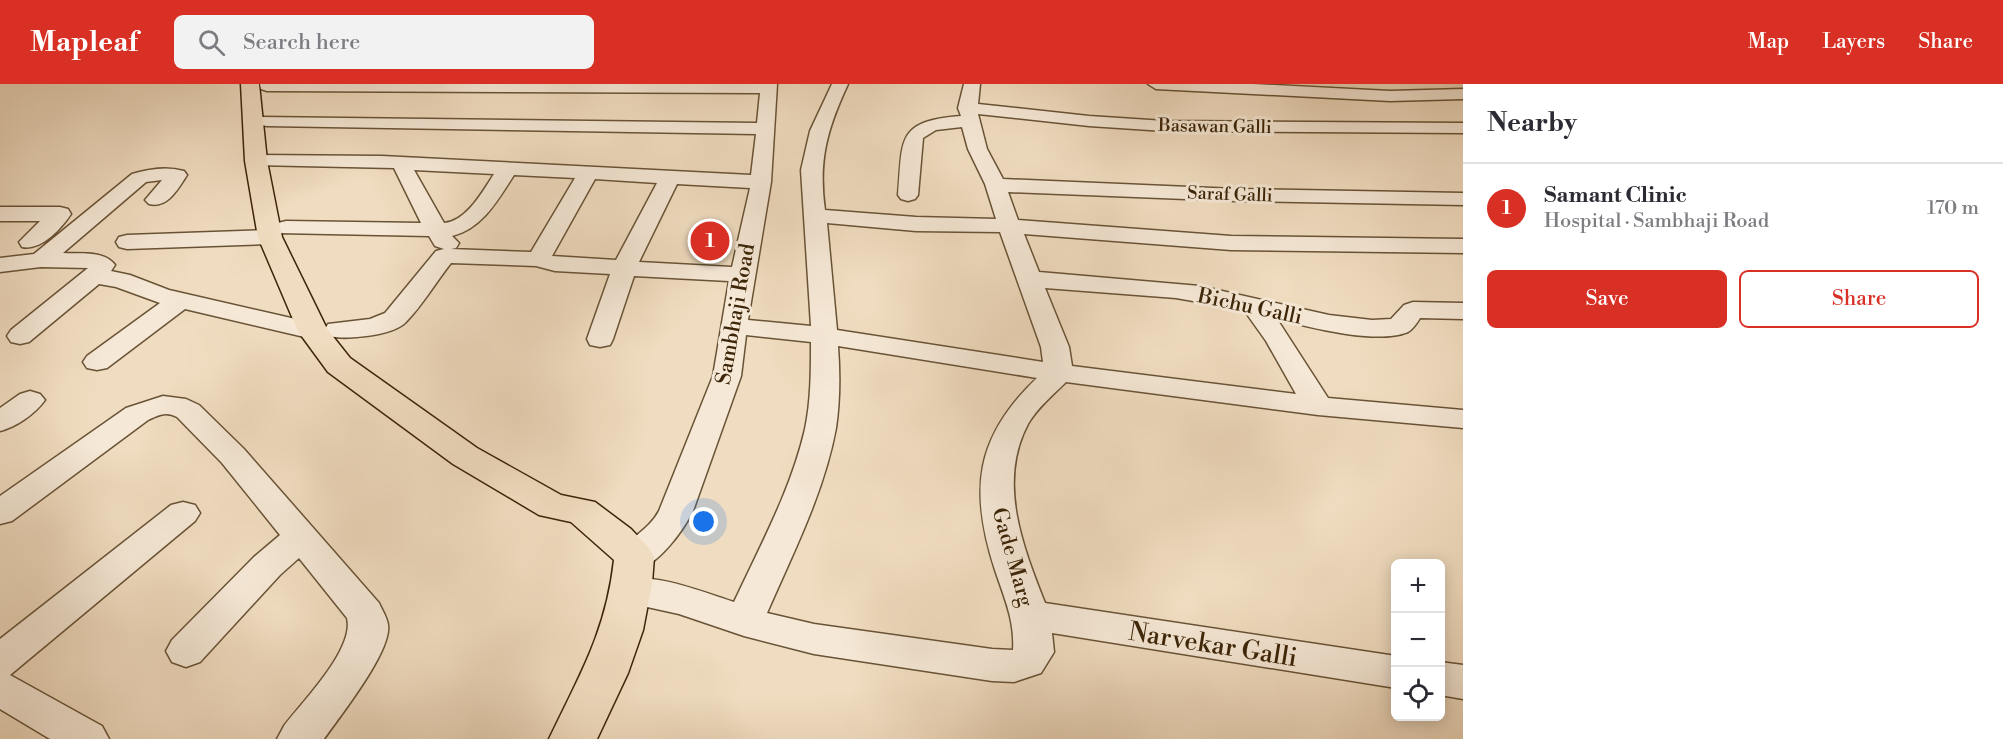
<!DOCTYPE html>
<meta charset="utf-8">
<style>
:root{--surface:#fff;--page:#f2f2f3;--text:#2b2b33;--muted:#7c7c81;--line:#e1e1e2;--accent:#d93025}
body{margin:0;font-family:"Libre Bodoni",serif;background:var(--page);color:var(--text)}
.controls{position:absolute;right:18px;bottom:18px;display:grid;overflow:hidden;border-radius:9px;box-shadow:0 3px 15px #0003}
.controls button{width:54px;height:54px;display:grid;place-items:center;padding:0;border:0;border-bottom:2px solid var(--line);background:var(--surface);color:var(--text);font:30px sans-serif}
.you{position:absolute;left:704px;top:438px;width:21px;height:21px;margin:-15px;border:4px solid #fff;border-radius:50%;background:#1a73e8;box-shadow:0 0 0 9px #1a73e833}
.badge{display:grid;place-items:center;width:39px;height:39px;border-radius:50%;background:var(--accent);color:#fff;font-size:20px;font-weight:700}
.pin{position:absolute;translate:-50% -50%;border:3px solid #fff;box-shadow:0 2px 6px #0006}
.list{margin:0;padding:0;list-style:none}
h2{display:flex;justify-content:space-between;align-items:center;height:78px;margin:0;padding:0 24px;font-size:26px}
h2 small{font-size:20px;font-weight:400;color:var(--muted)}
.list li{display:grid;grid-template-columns:39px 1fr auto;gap:18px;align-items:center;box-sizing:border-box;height:90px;padding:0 24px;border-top:2px solid var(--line)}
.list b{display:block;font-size:22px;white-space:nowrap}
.list p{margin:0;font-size:20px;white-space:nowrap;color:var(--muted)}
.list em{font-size:20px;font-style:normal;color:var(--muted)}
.actions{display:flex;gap:12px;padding:18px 24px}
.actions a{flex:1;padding:14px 0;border:2px solid var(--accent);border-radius:9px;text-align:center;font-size:21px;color:var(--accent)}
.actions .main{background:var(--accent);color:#fff}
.icon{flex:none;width:33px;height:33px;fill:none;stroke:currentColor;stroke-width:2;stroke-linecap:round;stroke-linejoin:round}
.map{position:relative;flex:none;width:1463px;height:655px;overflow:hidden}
header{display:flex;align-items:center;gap:36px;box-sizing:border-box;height:84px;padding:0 30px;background:var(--accent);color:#fff}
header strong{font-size:28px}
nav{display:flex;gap:33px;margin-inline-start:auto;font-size:21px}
.search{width:420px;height:54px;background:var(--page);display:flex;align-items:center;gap:15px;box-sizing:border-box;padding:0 21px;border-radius:9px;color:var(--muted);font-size:22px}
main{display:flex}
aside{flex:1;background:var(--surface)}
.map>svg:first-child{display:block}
</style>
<header>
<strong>Mapleaf</strong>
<div class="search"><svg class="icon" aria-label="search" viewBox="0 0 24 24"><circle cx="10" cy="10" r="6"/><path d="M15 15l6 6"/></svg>Search here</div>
<nav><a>Map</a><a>Layers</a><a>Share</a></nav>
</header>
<main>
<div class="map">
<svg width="1463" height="655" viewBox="0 0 1463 655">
<rect width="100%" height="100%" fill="#f0dcc0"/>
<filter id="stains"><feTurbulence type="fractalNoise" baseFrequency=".00333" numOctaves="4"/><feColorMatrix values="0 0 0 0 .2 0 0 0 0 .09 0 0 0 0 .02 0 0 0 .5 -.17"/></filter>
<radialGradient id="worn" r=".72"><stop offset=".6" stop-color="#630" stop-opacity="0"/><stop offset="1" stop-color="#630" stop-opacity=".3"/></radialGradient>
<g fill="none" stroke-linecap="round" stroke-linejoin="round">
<defs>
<path id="minor" d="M260 0H777L771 98 748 236 811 242 801 86 810 47 832 0H848C827 45 818 77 825 126L916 133 996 135 985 100 968 65 962 43 936 46 923 54 918 111 915 115 908 117 901 115 898 111C903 56 895 37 961 32L958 24 964 0H980L978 20 1089 32 1165 37 1463 39V49L1165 47 1089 42 978 30 987 65 1003 95 1236 105 1463 109V121L1236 117 1008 108 1018 136 1231 152 1463 155V169L1231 166 1024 150 1039 188 1200 202 1329 231 1372 236 1391 235 1404 221 1413 218 1463 219V235L1420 234C1417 239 1413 245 1408 248 1376 261 1309 243 1277 235L1328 314 1463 326V344L1318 331 1066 298C1053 311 1037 324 1028 340 997 398 1023 463 1045 519L1396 572V604L1052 549 1054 568 1041 589 1014 598 992 597 814 570 744 552 679 530 620 517 614 507 620 497C652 487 702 508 734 518 760 462 791 406 805 345 811 317 811 287 811 258L746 251 741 292 693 427C684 445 657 484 635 485 631 486 625 483 621 482L616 473C627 455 649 446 659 427L713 292 729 197 634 192 613 255 610 261 600 263 590 261 587 255 610 190 555 187 536 182 451 179C436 198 422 222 405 239 391 252 346 256 328 252L325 248 322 253 313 255 185 225 107 284 97 286 87 284 83 278 87 272 160 219 116 203 99 200 29 258 20 260 11 258 7 252 11 246 88 184 41 183 0 188V174L34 170 132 90C150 85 166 82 184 87L187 91C178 105 167 125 149 120L145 116 162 96 146 98 63 169C80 170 104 166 115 181L111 187 130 191 169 206 313 239 322 241 325 245 328 240 370 235 385 229 436 167 444 165 435 162 429 152 278 149 281 153 278 158 270 160 127 165 119 163 116 158 119 153 127 151 270 146 278 148 275 144 278 139 286 137 421 139 394 84 249 81 246 77 249 73 256 71 382 72 751 91 756 50 267 42 261 41 258 37 261 33 757 39 760 9 267 7 261 5ZM414 86 494 90C483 107 466 138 444 139ZM514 91 575 94 531 168 451 165 456 164 459 159 452 152C482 145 498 116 514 91ZM595 95 657 99 616 176 552 172ZM677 100 750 104 732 183 639 178ZM827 139 916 147 1000 148 1041 263 1043 278 837 246ZM1045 204 1176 214 1244 226 1266 257 1296 310 1072 282 1069 263ZM838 262 1037 294C975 353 969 406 995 486 1004 513 1015 537 1013 566L992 565 814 540 767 529C793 469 824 409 836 344 840 317 840 289 838 262Z
M1148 0H1253L1390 7 1463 5V15L1390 17 1156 5Z
M0 123H60L68 125 71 130C61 145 41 167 22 163L19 158 40 137H0Z
M30 307 40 310 45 316C35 330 16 343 0 347V324L20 310Z
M163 312 186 315 199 321 244 365 379 519C382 526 387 533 388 541 392 567 340 632 324 655H277L284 642C302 618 355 565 347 534L299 474 280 491 200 578 186 583 172 578 166 567 172 556 254 473 280 451 222 379 177 333C166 327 159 331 148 336L12 437 0 440V412L126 324Z
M183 418 195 421 200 429 195 437 10 591 102 642 109 655H50L0 625V555L171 421Z
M1440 578 1463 581V615L1440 611Z"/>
<path id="major" d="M241 0H259L267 77 282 153 327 245 350 274 477 364 561 411 595 418 631 445 648 463 654 473 652 499 643 546 628 589 597 655H549C579 592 606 548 614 476L571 438 539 431 453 380 328 288 298 247 258 153 245 77Z"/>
</defs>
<!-- minor casing -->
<use href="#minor" stroke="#695336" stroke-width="3"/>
<!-- major casing -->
<use href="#major" stroke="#3c2508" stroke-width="3"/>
<!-- minor -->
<use href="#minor" fill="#f5e8d6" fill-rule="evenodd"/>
<!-- major -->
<use href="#major" fill="#f0dcc0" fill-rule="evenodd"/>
</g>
<g text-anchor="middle" stroke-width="6" stroke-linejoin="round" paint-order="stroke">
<!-- far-street labels -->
<g font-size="18" fill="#3c2508" stroke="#f5e8d6">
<text transform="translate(1215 42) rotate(1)" y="6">Basawan Galli</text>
<text transform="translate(1230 110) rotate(2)" y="6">Saraf Galli</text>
</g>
<!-- street labels -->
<g font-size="21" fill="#3c2508" stroke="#f5e8d6">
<text transform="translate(1250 222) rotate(12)" y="7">Bichu Galli</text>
<text transform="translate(735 230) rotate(-80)" y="7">Sambhaji Road</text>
<text transform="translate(1013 473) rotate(74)" y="7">Gade Marg</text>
</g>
<!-- near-street labels -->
<g font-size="26" fill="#3c2508" stroke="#f5e8d6">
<text transform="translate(1213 560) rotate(9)" y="9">Narvekar Galli</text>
</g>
</g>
<rect width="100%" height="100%" filter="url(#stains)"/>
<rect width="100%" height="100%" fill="url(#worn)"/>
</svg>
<div class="controls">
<button>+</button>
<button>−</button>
<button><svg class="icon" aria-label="locate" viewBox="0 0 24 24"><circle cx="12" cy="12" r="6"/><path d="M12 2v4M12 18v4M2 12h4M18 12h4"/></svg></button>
</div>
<div class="you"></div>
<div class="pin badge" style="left:710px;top:157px">1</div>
</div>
<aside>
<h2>Nearby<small></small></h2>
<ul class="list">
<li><span class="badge">1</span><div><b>Samant Clinic</b><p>Hospital · Sambhaji Road</p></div><em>170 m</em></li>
</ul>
<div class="actions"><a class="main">Save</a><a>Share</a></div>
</aside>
</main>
